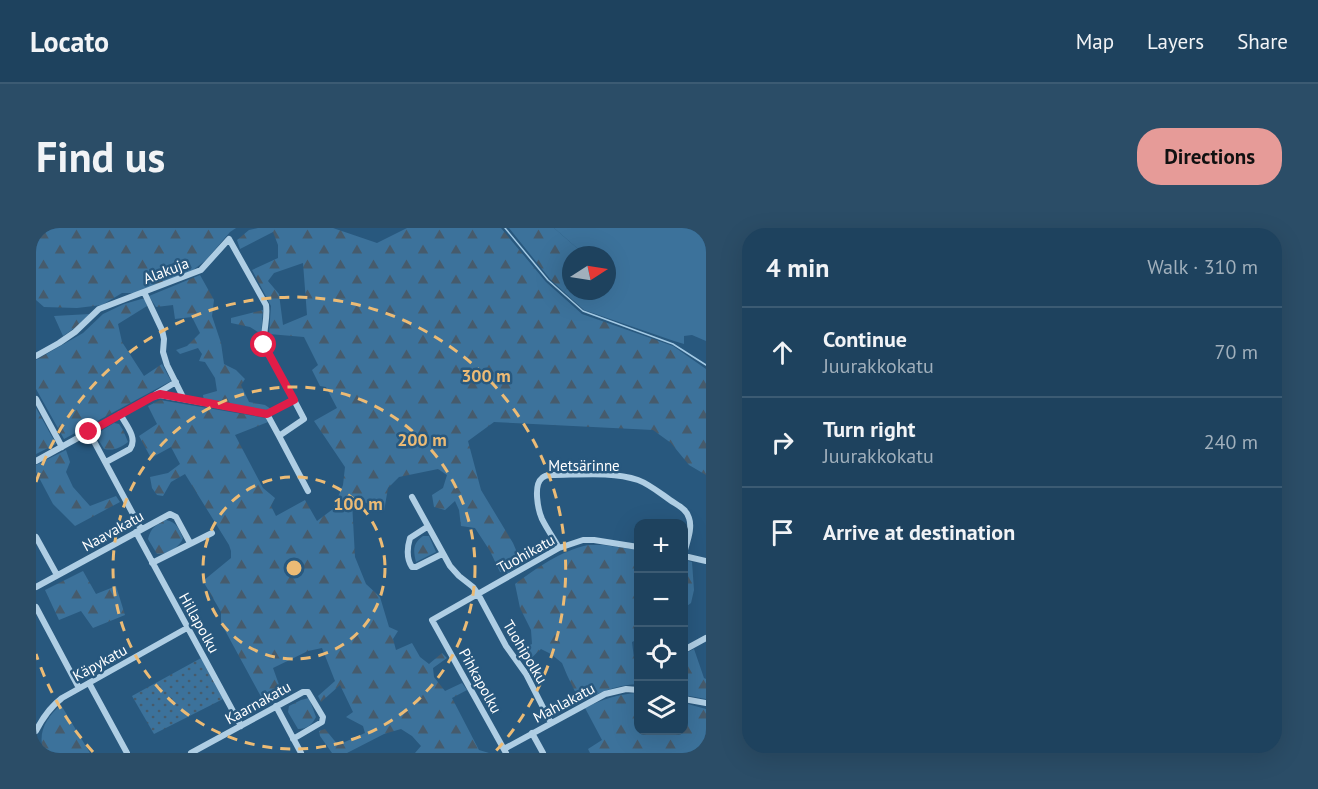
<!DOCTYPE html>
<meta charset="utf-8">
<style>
:root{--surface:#1e425e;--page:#2b4d67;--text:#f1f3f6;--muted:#a1b0bc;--line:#3c5b73;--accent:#e69b98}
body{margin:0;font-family:"PT Sans",sans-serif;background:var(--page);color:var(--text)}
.controls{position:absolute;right:18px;bottom:18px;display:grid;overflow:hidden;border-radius:12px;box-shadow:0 6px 24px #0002}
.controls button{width:54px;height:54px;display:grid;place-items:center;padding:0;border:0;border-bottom:2px solid var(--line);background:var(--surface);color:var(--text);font:30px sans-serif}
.compass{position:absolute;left:526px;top:18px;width:54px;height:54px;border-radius:50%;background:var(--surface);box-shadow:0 6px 24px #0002;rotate:78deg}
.stop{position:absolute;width:18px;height:18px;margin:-14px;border:4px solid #e11d48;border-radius:50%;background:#fff}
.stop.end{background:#e11d48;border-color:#fff;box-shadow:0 2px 6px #0008}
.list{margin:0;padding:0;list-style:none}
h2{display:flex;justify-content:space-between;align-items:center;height:78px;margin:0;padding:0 24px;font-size:26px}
h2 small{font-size:20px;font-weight:400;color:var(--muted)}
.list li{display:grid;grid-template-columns:39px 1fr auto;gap:18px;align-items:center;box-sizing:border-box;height:90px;padding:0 24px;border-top:2px solid var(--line)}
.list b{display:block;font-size:22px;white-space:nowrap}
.list p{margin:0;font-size:20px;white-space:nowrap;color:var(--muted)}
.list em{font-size:20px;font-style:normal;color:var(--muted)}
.icon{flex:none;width:33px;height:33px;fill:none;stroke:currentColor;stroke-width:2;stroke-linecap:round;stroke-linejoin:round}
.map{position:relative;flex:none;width:670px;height:525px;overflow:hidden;border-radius:24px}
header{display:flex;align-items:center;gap:36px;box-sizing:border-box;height:84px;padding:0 30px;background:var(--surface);border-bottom:2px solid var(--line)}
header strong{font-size:28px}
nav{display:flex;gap:33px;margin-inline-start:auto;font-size:21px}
.intro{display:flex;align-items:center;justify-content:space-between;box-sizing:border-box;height:144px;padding:0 36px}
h1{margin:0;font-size:42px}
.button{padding:15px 27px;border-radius:24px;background:var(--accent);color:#111;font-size:21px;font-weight:700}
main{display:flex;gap:36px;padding:0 36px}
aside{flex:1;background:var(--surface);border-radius:24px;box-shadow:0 6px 24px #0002}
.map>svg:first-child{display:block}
</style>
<header>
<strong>Locato</strong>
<nav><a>Map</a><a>Layers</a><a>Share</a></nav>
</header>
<div class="intro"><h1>Find us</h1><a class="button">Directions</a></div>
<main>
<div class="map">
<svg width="670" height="525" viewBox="0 0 670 525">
<defs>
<pattern id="forest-firs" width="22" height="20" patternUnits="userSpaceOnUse" patternTransform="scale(1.5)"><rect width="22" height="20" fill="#3c729b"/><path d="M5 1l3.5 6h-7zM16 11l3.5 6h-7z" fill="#465b6c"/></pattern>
<pattern id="park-dots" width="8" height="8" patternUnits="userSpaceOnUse" patternTransform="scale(1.5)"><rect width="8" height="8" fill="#3c729b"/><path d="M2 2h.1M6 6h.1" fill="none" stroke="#465b6c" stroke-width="1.8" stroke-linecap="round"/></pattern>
</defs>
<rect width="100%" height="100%" fill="#28587e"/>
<!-- green -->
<path fill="#3c729b" d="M518 0H670V113L656 107 648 108V116L638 113 548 82 528 64 535 55V63H571V27H549Z"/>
<!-- forest -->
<path fill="url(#forest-firs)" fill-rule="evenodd" d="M0 0H200L194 4 170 32 152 46 100 65H86L66 77 41 80 8 79 0 72Z
M222 0H297L341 15 371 0H465L510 54 546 86 637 118 670 141V247L653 237 635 215 617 202 458 194 432 213 445 262 477 315 486 336 472 345 464 344 454 323 439 300 425 298 423 282 419 273 409 282 398 279 396 267 407 260 411 247 402 241 363 249 352 260 348 283 326 273 316 274 319 329 330 356 344 369 353 399 362 403 357 411 360 422 376 415 384 429 393 436 406 425 411 430 397 440 398 449 409 463 426 455 431 462 416 470 443 522 453 525H379L385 518 376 508 365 501 348 506 311 525H296L284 508 283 503 289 501 302 517 329 505 327 498 310 489 317 484 304 457 285 474 282 468 299 453 286 420 272 423 237 440 246 465 229 476 185 395V384L167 353 195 330V323L193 317 149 246 135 254 127 268 121 267 116 260 114 249 132 245 144 236 135 219 115 230 103 208 121 196 112 178 124 172 230 190 232 194 199 207 227 260 239 270 235 278 240 288 269 272 281 293 297 281 307 257 309 239 278 193 301 180 290 159 284 158 276 142 282 137 268 109 233 106 235 78 216 42 242 30V17L237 4 204 21 201 12 213 2ZM267 35 271 87 247 97 243 66 232 53 238 45Z
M473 0H518L549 27H535V55L528 64 514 51Z
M164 47 178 72 176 88 185 115 188 136 200 142 209 151 205 157 213 174 229 177 235 181 230 182 168 173 167 167 181 163 179 150 169 134 163 133 166 126 162 120 144 126 140 122 151 118 164 105 156 89 139 91 137 77 120 79 113 68Z
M109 70 111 78 82 96 86 114 108 148 126 136 135 153 28 211 0 161V132L47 105 67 86 88 76Z
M227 82 225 106 214 99 195 95V90Z
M54 86 43 97 27 108 18 88Z
M0 180 20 216 0 226Z
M78 195 83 196 87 202 92 214C84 220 78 223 68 221L62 211V205Z
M30 222 34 234 30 244 37 259 54 278 80 268 84 274 39 298 17 276 0 244V237Z
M130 292C141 294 143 301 147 310 144 319 131 327 121 326L112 311C115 299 120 297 130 292Z
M387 308H393L400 324 380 334C377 322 377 315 387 308Z
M552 317H567L602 322V411L596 414 601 456C580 457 563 465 544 474L531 447 526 435 515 426 505 421 491 434 485 421 496 416 495 402 484 380 479 356C501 340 524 323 552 317Z
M648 332 656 334 658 362 655 375 648 380Z
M47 343 60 366 80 358 89 387 57 400 45 383 23 392 9 362Z
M658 421 668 450 670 451V471L648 467V426Z
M602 465V502H648V475L670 481V525H554L552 521 566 512 549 480C567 471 583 466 602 465Z
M273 470 280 489C276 497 271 501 262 501L252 484 253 478 265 472Z
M25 477 54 525H9C0 507 10 489 25 477Z"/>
<!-- park -->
<path fill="url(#park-dots)" d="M165 430 187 471 118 506 96 468Z"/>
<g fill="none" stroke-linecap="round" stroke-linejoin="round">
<!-- stream -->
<path stroke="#a3cae5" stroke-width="1.5" d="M469 0 512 52 547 83 637 116 670 137"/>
<!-- street -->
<path stroke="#afcee4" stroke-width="6" d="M108 64 126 102 128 111 127 124 131 137 148 171
M0 128 23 115 39 104 63 81 165 42 193 11 230 77C232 90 227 103 228 117L258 172 231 186 124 167 116 169 0 233
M120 166 140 154
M0 171 26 219
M258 172 268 191 243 208 272 263
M231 186 243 208
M53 204 105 301
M70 234 94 221C102 210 90 197 84 186
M376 269 414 338 423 348 437 359 442 366 470 418 490 446 515 495
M391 299 374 310C371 320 370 330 376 339H380L406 326
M100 304 205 498
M0 309 21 347
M523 320C518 311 511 301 506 291 502 282 497 257 506 250 508 248 511 247 515 247 542 247 576 243 602 252 613 256 624 265 634 272 641 277 651 281 653 290 657 301 650 316 648 326
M648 328 670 333
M116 335 176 305
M0 359 134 286 140 289 154 315
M0 379 43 460
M648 422 670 410
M53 455 91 525
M648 471 670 475
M240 478 265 525
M0 503C7 489 14 479 26 470L151 400
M496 505 507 525
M468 521 569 466 590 461 602 462
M155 525 267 464H272L287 489 286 494 257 511
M470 525 396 392 523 320 547 312H558L602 319"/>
</g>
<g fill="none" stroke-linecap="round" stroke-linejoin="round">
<!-- route -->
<path stroke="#e11d48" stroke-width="8" d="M53 204 116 169 124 166 231 186 258 172 228 117"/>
</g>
<!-- distance rings -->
<g fill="none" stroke="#ecbb75" stroke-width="3" stroke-dasharray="10 8">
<circle cx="258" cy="340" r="91"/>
<circle cx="258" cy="340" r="181"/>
<path d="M57 524A272 272 0 0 1 0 426M0 254A272 272 0 1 1 459 524"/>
</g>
<g text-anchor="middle" stroke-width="5" stroke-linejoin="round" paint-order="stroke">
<!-- street labels -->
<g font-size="15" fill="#fff" stroke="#28587e">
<text transform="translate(130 43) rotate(-21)" y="5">Alakuja</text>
<text x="548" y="243">Metsärinne</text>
<text transform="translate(77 303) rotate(-29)" y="5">Naavakatu</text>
<text transform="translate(490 326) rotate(-29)" y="5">Tuohikatu</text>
<text transform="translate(163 395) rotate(61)" y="5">Hillapolku</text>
<text transform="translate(489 424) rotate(59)" y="5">Tuohipolku</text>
<text transform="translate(64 435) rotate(-29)" y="5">Käpykatu</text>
<text transform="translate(444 453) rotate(61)" y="5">Pihkapolku</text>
<text transform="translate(222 475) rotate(-29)" y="5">Kaarnakatu</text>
<text transform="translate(528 475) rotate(-28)" y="5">Mahlakatu</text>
</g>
</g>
<circle cx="258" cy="340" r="9" fill="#ecbb75" stroke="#28587e" stroke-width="3"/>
<g font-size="18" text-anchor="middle" font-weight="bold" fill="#ecbb75" stroke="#28587e" stroke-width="5" stroke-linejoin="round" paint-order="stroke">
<text x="450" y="154">300 m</text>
<text x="386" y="218">200 m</text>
<text x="322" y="282">100 m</text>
</g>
</svg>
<div class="controls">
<button>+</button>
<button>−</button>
<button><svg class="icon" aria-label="locate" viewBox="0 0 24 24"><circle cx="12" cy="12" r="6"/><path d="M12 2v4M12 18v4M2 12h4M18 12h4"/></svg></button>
<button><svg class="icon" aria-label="layers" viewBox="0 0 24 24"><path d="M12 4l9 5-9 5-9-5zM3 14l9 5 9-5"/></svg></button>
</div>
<svg class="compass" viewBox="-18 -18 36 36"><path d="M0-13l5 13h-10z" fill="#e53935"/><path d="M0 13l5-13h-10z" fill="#a1b0bc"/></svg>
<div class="stop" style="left:228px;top:117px"></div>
<div class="stop end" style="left:53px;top:204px"></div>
</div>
<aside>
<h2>4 min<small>Walk · 310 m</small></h2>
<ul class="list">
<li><svg class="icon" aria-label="ahead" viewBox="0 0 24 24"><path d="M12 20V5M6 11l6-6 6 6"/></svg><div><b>Continue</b><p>Juurakkokatu</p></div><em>70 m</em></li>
<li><svg class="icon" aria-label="right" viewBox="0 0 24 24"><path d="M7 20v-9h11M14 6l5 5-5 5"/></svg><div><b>Turn right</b><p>Juurakkokatu</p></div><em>240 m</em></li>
<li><svg class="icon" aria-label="arrive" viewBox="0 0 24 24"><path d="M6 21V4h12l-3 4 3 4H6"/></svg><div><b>Arrive at destination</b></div></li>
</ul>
</aside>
</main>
